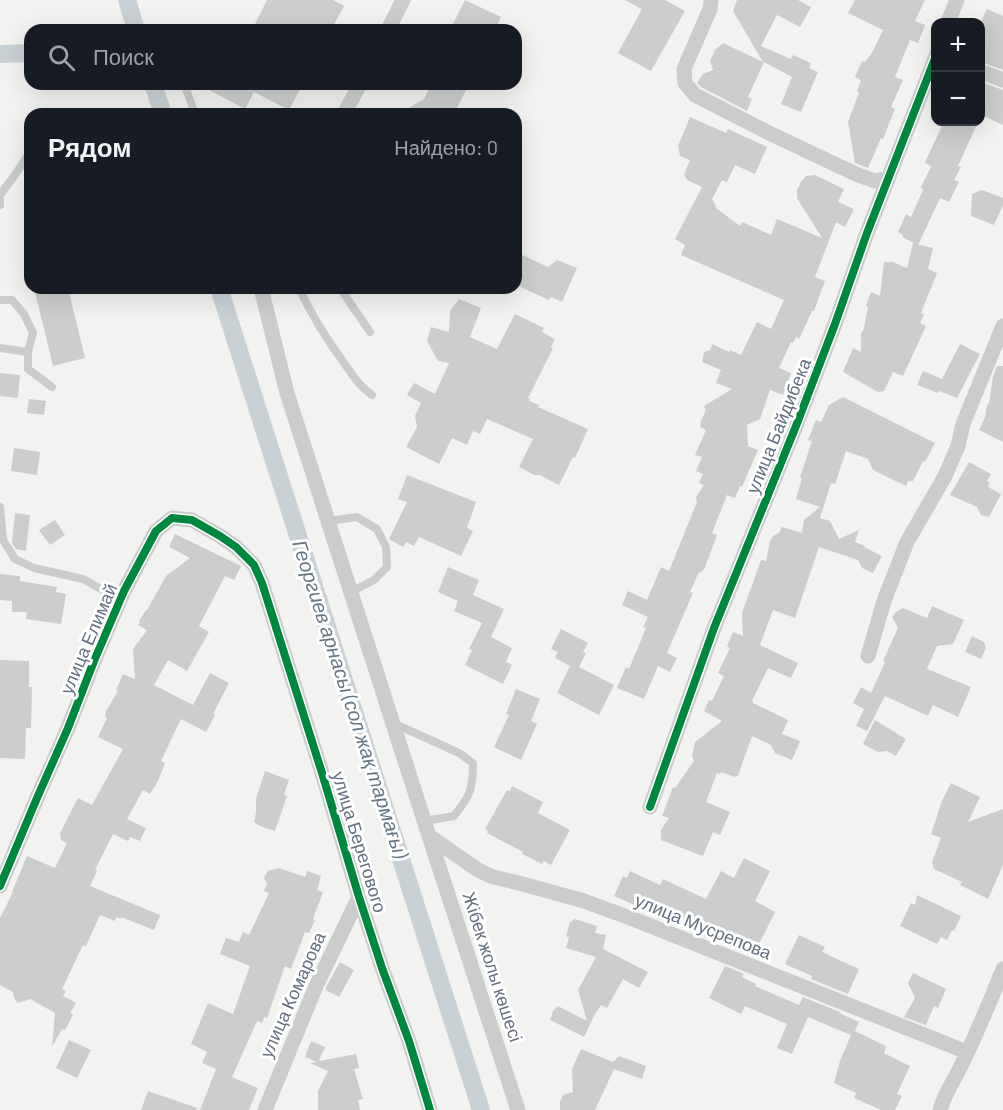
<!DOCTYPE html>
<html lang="ru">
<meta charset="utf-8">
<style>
:root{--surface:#171b24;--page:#242831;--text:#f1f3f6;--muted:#9ea1a6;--line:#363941}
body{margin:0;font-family:Barlow,sans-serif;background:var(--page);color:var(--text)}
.controls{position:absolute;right:18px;top:18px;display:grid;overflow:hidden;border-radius:12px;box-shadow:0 6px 24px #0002}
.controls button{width:54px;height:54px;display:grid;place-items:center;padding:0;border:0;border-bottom:2px solid var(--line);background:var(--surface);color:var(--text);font:30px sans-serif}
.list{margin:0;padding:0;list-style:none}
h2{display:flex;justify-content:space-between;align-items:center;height:78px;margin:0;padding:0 24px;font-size:26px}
h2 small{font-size:20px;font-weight:400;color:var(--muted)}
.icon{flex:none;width:33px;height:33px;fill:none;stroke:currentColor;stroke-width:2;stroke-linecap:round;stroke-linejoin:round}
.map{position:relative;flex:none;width:1003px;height:1110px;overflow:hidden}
.search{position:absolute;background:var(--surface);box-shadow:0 6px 24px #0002;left:24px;top:24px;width:498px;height:66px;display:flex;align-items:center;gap:15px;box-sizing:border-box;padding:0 21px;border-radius:18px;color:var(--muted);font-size:22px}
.panel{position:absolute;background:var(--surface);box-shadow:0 6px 24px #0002;left:24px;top:108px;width:498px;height:186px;border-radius:18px}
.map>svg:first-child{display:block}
</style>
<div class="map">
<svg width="1003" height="1110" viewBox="0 0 1003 1110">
<rect width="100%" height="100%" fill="#f2f3f1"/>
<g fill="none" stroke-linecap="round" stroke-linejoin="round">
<!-- canal -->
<path stroke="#cad1d4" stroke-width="18" d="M127 0 136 30
M0 54 30 53
M153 84 163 114
M219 288 481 1110"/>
</g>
<!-- building -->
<path fill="#cccdcd" d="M267 0H333L344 6 331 30H266L255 24Z
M465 0 501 17 495 30H450Z
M625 0H665L685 11 651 71 618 53 642 9Z
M737 0H798L811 7 800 27 777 15 761 46 791 59 793 55 811 63 809 68 818 72 801 112 781 104 792 77 764 62 748 97 752 99 747 111 701 87 697 83 703 74 713 70 710 61 715 50 723 43 763 62 733 11Z
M855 0H925L915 21 925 25 918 43 910 40 895 77 903 80 891 107 895 109 883 139 881 138 868 168 855 163 848 122 859 93 857 91 861 80 855 77 862 61 865 62 873 51 883 30 848 13Z
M987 9 1003 16V70L981 62V22Z
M981 82 1003 90V125L981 115Z
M198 84H303L289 110 254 92 245 109Z
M431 84H469L454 114H399L424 99Z
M690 117 726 133 728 129 767 147 755 174 735 165 727 182 722 180 712 199 715 204 716 208 740 226 742 222 771 235 777 219 822 238 797 198V190L801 182 806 176 815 175 844 189 838 202 854 209 845 227 836 222 815 277 825 281 814 311H812L799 339 796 337 793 343 791 342 779 368 791 373 783 395 770 390 760 419 747 425 748 446 758 450 742 487 740 486 735 498 727 495 712 533 717 535 704 570 698 574 690 592 693 593 667 653 677 658 670 672 658 666 644 699 617 688 626 667 629 669 646 628 643 627 648 617 622 605 628 591 647 600 661 567 669 571 697 502 696 497 704 485 699 483 703 474 696 471 702 457 695 455 706 430 700 427 701 423H700L706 410 704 406 732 389 716 383 721 370 702 362 704 352 710 350 712 344 729 352 730 350 741 355 757 322 771 329 784 300 681 255 685 245 675 239 702 187 687 180 684 175 690 160 680 156 678 146Z
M944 122H978L958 166 961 167 954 180 959 182 949 202 940 198 918 245 902 237 903 235 898 232 906 214 911 217 923 190 921 187 931 167 925 162Z
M982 190 1003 198V205L994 225 971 216 972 194Z
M913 243 933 248 928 269 937 273 921 313 924 314 920 323 926 326 903 376 893 372 884 391 878 392 843 372 853 348 861 352V334L864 328 868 307 866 306 871 292 880 296 884 262H893L907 268Z
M516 252 548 267 557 260 577 268 562 302 551 297 549 300 516 285Z
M34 288H68L85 358 53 366Z
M459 299 481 308 470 337 497 349 515 314 544 328 542 332 555 339 551 347 553 348 528 398 530 399 529 401 539 405 538 407 588 429 575 458 573 457 559 485 540 475H534L519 467 533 439 487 419 480 434 473 431 467 445 452 438 439 464 406 447 417 427 415 416 421 403 407 395 414 383 435 394 449 363 438 361 427 341 431 327 449 332 450 311Z
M960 344 980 354 957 398 939 391 938 393 917 385 923 371 942 379Z
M997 366H1003V442L979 430 985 417 987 405 989 403 993 377Z
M0 373 20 375 18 398 0 396Z
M843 397 935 443 925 462 923 461 913 481H908L906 486 873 470 868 459 846 451 835 484 831 483 820 518 830 521 839 539 859 530 855 542 865 546 864 547 882 556 873 573 862 568 858 560 819 547 795 618 773 610 760 645 798 663 791 678 768 668 752 701 753 702V703L788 720 782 734 800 741 792 760 775 753 771 745 752 736 738 776H736L735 777 721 772 720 774 717 773 706 802 730 812 720 835 713 832 703 856 661 840V830L669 818 662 816 673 787 675 788 694 761 692 756 695 742 722 721 704 711 709 700 712 701 724 676 718 673 730 648 727 646 733 632 743 636 742 613 761 560 766 561 770 541 773 536 779 533 782 527 802 533 804 520 820 507 796 499 802 478 800 477 812 441 808 440 816 420 821 422 829 405Z
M29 399 46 401 44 415 27 413Z
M14 448 40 452 37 475 11 471Z
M969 462 991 474 987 481 990 483 988 487 1001 494 989 517 981 515 977 507 950 495Z
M407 475 476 502 467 528 473 531 461 556 419 537 414 546 406 542 403 547 389 539 407 502 398 499Z
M15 513 30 515 26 551 16 549 12 543Z
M55 520 65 535 50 545 39 530Z
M175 534 241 566 234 580 225 576 199 626 209 632 187 671 168 660 154 685 193 705 210 673 229 683 213 714 215 715 206 732 181 719 161 761 165 763 158 781 150 794 143 790 127 819 146 828 140 841 130 837 128 841 113 834 95 870 97 871 90 886 160 915 154 930 121 917V919L116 917 115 921 100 915 86 946 83 945 62 989 66 991 63 996 76 1003 70 1013 73 1015 65 1030 62 1029 52 1047 55 1013 30 999 18 1003 14 998 13 992 0 985V918L13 892H12L27 856 55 868 67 843 61 840 60 833 78 798 92 805 123 749 98 737 107 718 105 716 106 711 118 691 116 690 123 674 135 679 133 649 147 630 138 625 140 622 139 621 146 610H147L166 576 190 558 169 547Z
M448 567 479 580 473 595 504 609 491 637 512 648 506 662 512 665 503 684 465 665 472 650 469 649 482 623 454 611 458 601 438 592Z
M0 574 20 576V581L57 587 56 592 66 594 61 624 26 619 27 612H12V601L0 600Z
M932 606 964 620 953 644 937 646 927 669 971 687 958 717 933 705 928 716 885 696 867 731 856 726 864 709 853 703 861 687 871 693 885 662 883 661 898 628 892 617 896 612 903 608 927 618Z
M561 629 588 643 583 652 586 653 579 667 614 685 599 715 557 693 570 666 555 658 558 652 551 649Z
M972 636 984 642 986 648 981 659 965 652Z
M0 660 29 661V687H32L31 728H26L25 759 0 758Z
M516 689 540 699 531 721 537 724 521 760 494 747 509 715 506 714Z
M875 720 906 739 896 756 887 751 878 752 863 744Z
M265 771 289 780 284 795 287 796 275 831 260 826 254 822 256 812V799Z
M951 783 980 797 968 822 1003 809V865L988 899 960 885 962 882 934 869 932 862 941 838 931 834 942 801Z
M512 786 543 802 538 813 570 830 551 865 544 861 542 864 522 854 523 852 487 833 488 831 485 829 507 790 510 791Z
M744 858 770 871 755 901 775 912 753 956 734 949 736 946 710 932 707 938 705 937 691 922 649 903 646 910 614 896 623 876 627 878 630 871 660 885 663 879 706 899 721 871 734 878Z
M279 868 305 877 307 871 321 876 317 890 323 892 313 919 315 920 309 933 305 932 291 969 285 966 267 1018 264 1017 262 1023 257 1021 232 1077 258 1088 249 1110H200L216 1069 202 1063 207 1052 191 1044 208 1003 233 1014 250 966 220 954 226 938 239 942 243 932 249 935 269 893 264 891 267 883 264 878 268 871Z
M917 895 961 916 954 931 952 930 947 940 941 937 937 944 900 926 911 903 915 905Z
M575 919 597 926 595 933 606 935 603 949 648 972 639 988 623 979 607 1008 601 1005 595 1014 584 1037 550 1020 553 1011 558 1006 587 1021 578 990 596 957 566 948 569 937 566 936 570 922Z
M799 935 825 947 822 952 828 954V955L859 969 848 994 811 979 812 976 785 964Z
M340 962 354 970 339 997 326 990V987Z
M725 966 744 974 742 977 756 984 755 986 799 1005 803 997 840 1012 839 1013 859 1022 855 1031 886 1046 884 1053 910 1066 897 1094 902 1096 895 1110H881L854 1098 856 1093 834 1083 840 1061 851 1035 808 1017 792 1054 777 1048 787 1024 745 1006 741 1014 709 998Z
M913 973 946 989 938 1008 934 1006 926 1025 904 1017 915 998 908 983Z
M69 1040 91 1050 77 1078 56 1068Z
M311 1041 325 1047 319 1061 356 1054 359 1068 354 1069 363 1099 358 1100 360 1110H318V1091L328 1071 310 1063 317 1062 305 1057Z
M581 1049 613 1062 619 1056 646 1066 642 1079 614 1069 595 1110H560V1102L563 1095 573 1092 572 1069Z
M148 1091 197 1108 196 1110H141Z"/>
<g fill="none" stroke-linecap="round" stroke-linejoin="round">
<!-- lane -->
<path stroke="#cbcccc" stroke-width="8" d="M185 86 195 114
M0 195 17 172 30 152
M0 200V205
M299 288C311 314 325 337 342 360 352 374 358 385 372 395
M340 288 370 332
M0 300H12L24 314 33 333 28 352V369L52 387
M0 348 28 352
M0 507 3 540 15 559 34 568 83 579 121 600
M328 521 357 517 377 529 386 547 387 567 374 580 351 592
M393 723 459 753 473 763C473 790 470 796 454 816L424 821"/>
<!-- street -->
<path stroke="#cbcccc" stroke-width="15" d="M711 0 710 9 684 69 685 83 695 95 771 134 858 175 875 181 888 179
M948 22 957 0
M388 30 403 0
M980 71 1003 80
M344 114 360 84
M261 288 287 393 429 836 518 1110
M868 656 884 601 907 542 945 476 958 446 963 424 1003 326
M650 807 714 628 796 426 835 324 867 233 936 56
M429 836 478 870 493 877 519 883 584 901 633 919 967 1052
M0 886 37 798 68 728 94 661 124 591 156 531 172 518 192 520 220 536 236 547 254 565 262 583 322 773 359 897 382 968 409 1041 430 1110
M265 1110 316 986 359 897
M940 1110C944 1095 953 1082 960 1068 976 1035 990 1002 1003 969"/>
<defs>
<path id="cycleway" d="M650 807 714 628 796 426 835 324 867 233 936 56
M0 886 37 798 68 728 94 661 124 591 156 531 172 518 192 520 220 536 236 547 254 565 262 583 322 773 359 897 382 968 409 1041 430 1110"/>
</defs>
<!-- cycleway casing -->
<use href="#cycleway" stroke="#fff" stroke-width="11"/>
<!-- cycleway -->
<use href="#cycleway" stroke="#00873e" stroke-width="8"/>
</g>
<g text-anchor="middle" stroke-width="6" stroke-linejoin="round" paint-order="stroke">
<!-- street labels -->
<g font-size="18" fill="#65707f" stroke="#fff">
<text transform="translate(779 426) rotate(-68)" y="6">улица Байдибека</text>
<text transform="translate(89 639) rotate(-67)" y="6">улица Елимай</text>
<text transform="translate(359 842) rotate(73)" y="6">улица Берегового</text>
<text transform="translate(703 927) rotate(22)" y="6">улица Мусрепова</text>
<text transform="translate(492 967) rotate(72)" y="6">Жібек жолы көшесі</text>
<text transform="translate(293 995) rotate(-66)" y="6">улица Комарова</text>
</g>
<!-- water labels -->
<g font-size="20" font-style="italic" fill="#667883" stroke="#fff">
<text transform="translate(350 699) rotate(72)" y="7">Георгиев арнасы (сол жақ тармағы)</text>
</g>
</g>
</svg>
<div class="controls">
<button>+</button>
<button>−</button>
</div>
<div class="search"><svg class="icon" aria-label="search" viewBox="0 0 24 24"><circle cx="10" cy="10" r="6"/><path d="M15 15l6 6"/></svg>Поиск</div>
<section class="panel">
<h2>Рядом<small>Найдено: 0</small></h2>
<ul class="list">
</ul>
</section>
</div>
